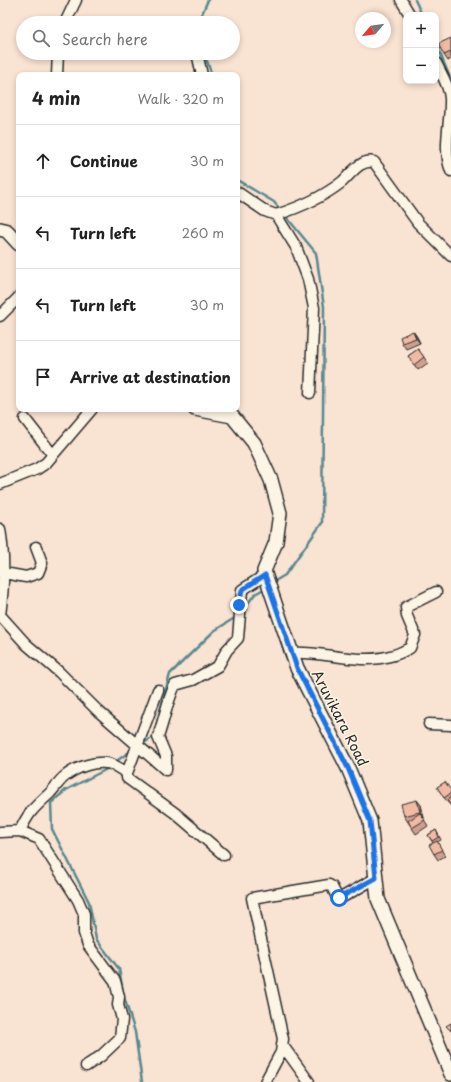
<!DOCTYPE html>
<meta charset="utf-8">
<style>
:root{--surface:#fff;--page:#f6f6f6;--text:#222;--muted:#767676;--line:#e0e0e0}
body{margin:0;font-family:"Playpen Sans",sans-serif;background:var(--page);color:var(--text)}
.controls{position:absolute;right:12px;top:12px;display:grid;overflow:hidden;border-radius:8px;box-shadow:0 2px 6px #0003}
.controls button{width:36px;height:36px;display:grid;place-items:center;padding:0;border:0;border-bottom:1px solid var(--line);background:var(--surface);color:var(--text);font:20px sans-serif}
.compass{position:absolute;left:355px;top:12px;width:36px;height:36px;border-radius:50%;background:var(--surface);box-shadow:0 2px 6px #0003;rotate:241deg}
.stop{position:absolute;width:12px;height:12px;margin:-9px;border:3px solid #1a73e8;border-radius:50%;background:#fff}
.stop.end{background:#1a73e8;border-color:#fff;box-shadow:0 1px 4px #0008}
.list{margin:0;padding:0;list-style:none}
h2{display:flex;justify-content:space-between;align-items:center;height:52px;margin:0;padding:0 16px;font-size:17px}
h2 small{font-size:13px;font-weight:400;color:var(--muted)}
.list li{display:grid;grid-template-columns:26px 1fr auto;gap:12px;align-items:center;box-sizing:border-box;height:72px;padding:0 16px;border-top:1px solid var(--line)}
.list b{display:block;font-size:15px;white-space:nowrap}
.list em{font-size:13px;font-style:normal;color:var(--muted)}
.icon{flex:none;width:22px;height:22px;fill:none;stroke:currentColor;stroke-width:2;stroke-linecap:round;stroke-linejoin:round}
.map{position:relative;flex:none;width:451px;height:1082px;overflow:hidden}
.search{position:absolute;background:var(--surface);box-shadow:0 2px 6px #0003;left:16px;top:16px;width:224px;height:44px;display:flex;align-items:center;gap:10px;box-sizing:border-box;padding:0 14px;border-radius:22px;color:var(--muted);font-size:15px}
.panel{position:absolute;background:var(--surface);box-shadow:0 2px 6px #0003;left:16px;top:72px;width:224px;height:340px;border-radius:8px}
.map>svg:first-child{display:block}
</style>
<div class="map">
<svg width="451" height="1082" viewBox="0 0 451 1082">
<rect width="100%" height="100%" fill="#f9e3d2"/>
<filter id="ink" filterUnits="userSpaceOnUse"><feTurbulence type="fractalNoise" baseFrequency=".025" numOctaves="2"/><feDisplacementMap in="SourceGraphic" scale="8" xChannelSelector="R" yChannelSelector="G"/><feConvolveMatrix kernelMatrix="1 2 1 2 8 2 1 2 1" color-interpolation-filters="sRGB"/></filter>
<g filter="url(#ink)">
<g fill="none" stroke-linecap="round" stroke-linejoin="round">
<!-- stream -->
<path stroke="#59888f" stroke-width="2.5" d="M415 0 422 15
M198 23 208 0
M436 44 451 80
M204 53 212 75
M237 180 274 202 278 207
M275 581 285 575 322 523 324 307 316 253 288 219
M245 607 255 594 262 590
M144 743 153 737 170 674 214 631 236 617
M118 760 132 750
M107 769 66 790 51 803 52 829 89 902 96 939 119 969 124 997 135 1032 142 1082"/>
<defs>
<path id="minor" d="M401 0 410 15
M65 23 76 0
M197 53 202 75
M436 63C441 74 449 85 450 98 451 123 442 147 451 171
M57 75 58 53
M237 192 265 211 276 215C298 208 323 197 342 182 351 174 360 159 374 162L418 223 451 256
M276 215 296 247 308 279 314 308 310 393
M0 316 19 297
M25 419 53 455
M0 484 37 469 46 463 92 409
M0 529C5 558 4 586 0 615
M4 573 26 577 38 573 42 563 36 547
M0 615 26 644 59 672 98 711 166 770
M292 653C324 651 358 665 390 656 397 655 404 651 410 648L415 635 407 616 406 607 436 592
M158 690 127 773V778L175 813 224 855
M429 724 451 725
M166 770V756L158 737C164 720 167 702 175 685L193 680 218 666 227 650 238 638 242 590 265 575
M20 831C29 811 35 807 50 793 55 788 59 781 64 777 76 767 96 760 111 764 116 766 122 770 127 773
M0 832 20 831 39 839 78 900 84 914V933L88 945 115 981 119 997 118 1005 122 1019 120 1038 101 1056 86 1066
M283 1046 309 1082
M265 1082 281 1052 283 1039 252 898 329 885 332 887 337 897 341 898 376 878"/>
<path id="major" d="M0 229 7 231 19 244
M195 409 232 416 254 443 271 480 280 513 276 542 264 571 297 668 348 768 370 821 378 899 451 1074"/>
</defs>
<!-- minor casing -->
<use href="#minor" stroke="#2b2b2b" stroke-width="13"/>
<!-- major casing -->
<use href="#major" stroke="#2b2b2b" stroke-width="16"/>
<!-- minor -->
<use href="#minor" stroke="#fcf5e5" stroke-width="10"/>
<!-- major -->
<use href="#major" stroke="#fcf5e5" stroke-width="13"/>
</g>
<!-- wall -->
<path fill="#cfa08d" stroke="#2b2b2b" d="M451 38V59L448 61 444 55Z
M413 331 417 337 420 343 406 349 402 343Z
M418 349 428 363 418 370 408 356Z
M437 787 451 790V806L449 803H448Z
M421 805 424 818H423L428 826 416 834 404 816Z
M436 830 441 840 437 842 445 856 438 860 434 854 433 843 428 835Z"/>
<!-- shaded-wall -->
<path fill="#a98273" stroke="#2b2b2b" d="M413 331 417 337 420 343 416 338Z
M417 800 421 805 424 818 420 812Z"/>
<!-- building -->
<path fill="#f1baa4" stroke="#2b2b2b" d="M451 38V52L444 55 438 44Z
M413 331 416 338 402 343 400 337Z
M418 349 424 357 414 365 408 356Z
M445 782 451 790V793L444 798 437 787Z
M451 797V806L447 800Z
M417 800 420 812 404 816 401 804Z
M420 813 425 820 412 828 408 821Z
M436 830 439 837 432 841 428 835Z
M437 841 442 850 434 854 429 845Z
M451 1023V1031L446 1026Z"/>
</g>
<g fill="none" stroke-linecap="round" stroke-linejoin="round" filter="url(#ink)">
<!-- route -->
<path stroke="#1a73e8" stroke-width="5" d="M239 605 242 590 265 575 297 668 348 768 370 821 376 878 339 898"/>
</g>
<g text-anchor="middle" stroke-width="3" stroke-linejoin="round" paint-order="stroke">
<!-- street labels -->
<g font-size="14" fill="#2b2b2b" stroke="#fcf5e5">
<text transform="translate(340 718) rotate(63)" y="5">Aruvikara Road</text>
</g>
</g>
</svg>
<div class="controls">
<button>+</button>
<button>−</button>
</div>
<svg class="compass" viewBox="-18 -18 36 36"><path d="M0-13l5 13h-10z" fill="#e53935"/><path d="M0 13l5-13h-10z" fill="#767676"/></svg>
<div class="stop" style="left:339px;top:898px"></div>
<div class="stop end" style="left:239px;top:605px"></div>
<div class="search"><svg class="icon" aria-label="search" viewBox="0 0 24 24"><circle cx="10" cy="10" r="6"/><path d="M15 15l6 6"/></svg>Search here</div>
<section class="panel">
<h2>4 min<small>Walk · 320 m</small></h2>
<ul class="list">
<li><svg class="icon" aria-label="ahead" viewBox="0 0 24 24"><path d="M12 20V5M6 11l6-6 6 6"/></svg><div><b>Continue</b></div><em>30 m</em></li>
<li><svg class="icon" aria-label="left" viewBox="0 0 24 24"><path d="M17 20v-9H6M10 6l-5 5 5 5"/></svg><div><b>Turn left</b></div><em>260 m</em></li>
<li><svg class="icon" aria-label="left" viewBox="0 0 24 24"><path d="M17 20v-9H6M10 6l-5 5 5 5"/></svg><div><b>Turn left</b></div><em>30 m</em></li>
<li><svg class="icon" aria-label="arrive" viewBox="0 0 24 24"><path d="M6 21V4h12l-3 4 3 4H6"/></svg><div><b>Arrive at destination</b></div></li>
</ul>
</section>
</div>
